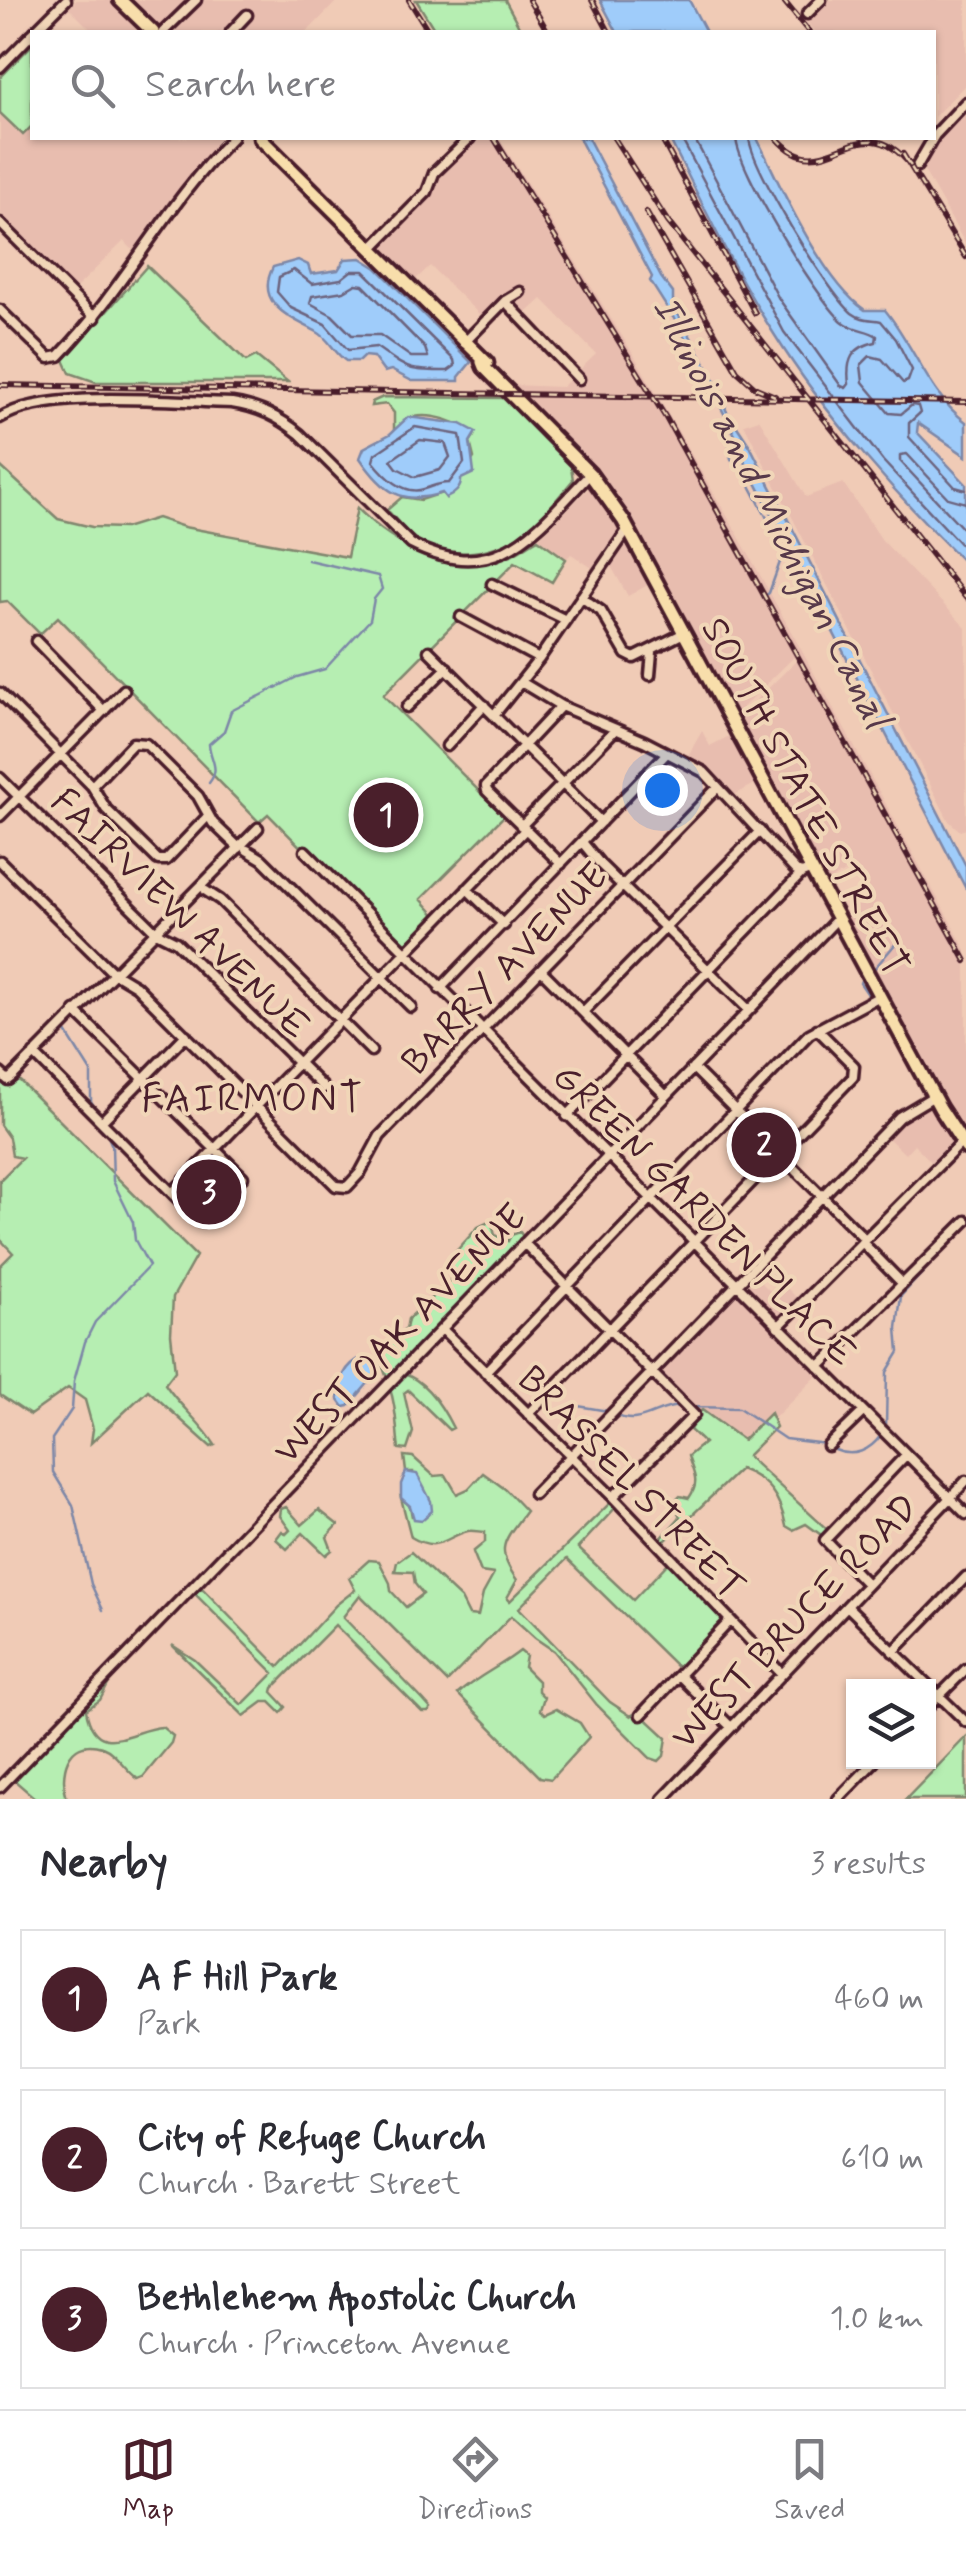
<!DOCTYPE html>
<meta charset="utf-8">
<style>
:root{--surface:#fff;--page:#f2f2f3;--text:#2b2b33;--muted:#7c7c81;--line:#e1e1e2;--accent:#4a1f2b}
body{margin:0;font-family:Mynerve,sans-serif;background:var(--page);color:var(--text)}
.controls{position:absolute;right:30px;bottom:30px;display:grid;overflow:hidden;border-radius:0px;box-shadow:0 2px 8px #0004}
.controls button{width:90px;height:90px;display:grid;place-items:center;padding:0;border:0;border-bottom:2px solid var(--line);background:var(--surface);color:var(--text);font:50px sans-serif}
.you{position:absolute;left:662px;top:790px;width:35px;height:35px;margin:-25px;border:8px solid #fff;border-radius:50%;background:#1a73e8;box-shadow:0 0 0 15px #1a73e833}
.badge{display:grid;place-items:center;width:65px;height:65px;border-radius:50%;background:var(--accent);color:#fff;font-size:32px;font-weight:700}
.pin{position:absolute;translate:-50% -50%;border:5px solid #fff;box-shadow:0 2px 10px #0006}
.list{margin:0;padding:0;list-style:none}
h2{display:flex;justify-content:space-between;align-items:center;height:130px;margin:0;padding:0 40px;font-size:42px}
h2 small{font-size:32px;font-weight:400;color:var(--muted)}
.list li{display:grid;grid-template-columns:65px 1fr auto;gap:30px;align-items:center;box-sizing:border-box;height:140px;margin:0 20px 20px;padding:0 20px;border:2px solid var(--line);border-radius:0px}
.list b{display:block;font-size:38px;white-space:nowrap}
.list p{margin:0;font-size:32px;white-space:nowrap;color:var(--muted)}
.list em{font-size:32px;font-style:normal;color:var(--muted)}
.icon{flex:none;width:55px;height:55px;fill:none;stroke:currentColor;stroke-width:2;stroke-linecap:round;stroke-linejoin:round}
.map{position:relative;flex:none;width:966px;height:1799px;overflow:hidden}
.search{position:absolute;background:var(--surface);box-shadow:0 2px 8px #0004;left:30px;right:30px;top:30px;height:110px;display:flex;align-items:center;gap:25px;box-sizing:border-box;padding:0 35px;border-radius:0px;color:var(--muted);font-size:38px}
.sheet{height:610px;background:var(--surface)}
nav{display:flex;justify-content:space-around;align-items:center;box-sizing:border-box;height:140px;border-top:2px solid var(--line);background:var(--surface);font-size:28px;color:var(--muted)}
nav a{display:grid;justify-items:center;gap:5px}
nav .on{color:var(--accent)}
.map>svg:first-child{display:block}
</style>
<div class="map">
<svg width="966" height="1799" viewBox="0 0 966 1799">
<rect width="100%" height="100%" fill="#f0cbb6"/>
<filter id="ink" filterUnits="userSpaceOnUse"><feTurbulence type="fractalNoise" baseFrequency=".01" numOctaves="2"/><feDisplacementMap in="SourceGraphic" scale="20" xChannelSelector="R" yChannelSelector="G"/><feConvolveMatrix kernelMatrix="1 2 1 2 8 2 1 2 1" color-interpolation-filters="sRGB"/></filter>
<g filter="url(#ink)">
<!-- built -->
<path fill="#e8bdaf" d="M76 0H113L146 32H93L69 8Z
M127 0H338L307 32H160Z
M824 0H966V84L934 117V32H815L805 20Z
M966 107V245L922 167 939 135Z
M0 113 23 135 32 126V138H230L139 256 124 241 75 289 0 213Z
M474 138H499L635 357 737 533 966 950V1139L841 914 870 898 852 868 825 883 736 720 797 660 796 655 734 716 620 507 578 454 511 385 562 387 596 354 542 299 520 319 505 304 487 322 430 266 411 284 371 243Z
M759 419 806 497 843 483 882 540 966 628V829L960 831 949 821 744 424Z
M594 483 624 529 597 571 571 554 566 559 538 539Z
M626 530 653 582 628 596 607 559Z
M702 731 710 746 735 733 760 781 731 797 685 761Z
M933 1098 960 1145 937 1168 914 1144 905 1154 884 1134 899 1118Z
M751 1272 770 1291 780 1281 803 1304 780 1327 821 1372 744 1448 696 1411 655 1371Z"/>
<!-- green -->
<path fill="#b6eeb2" stroke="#80866e" stroke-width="2.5" d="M416 0H505L522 32H436Z
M32 45V126L23 135 0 113V78Z
M147 266 246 361 256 356 288 382H96L70 373 64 360Z
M383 397 506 398 570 459 573 480C557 498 539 524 518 536 489 555 443 560 414 538 404 530 396 519 387 510L402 497 421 500 442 493 446 498 474 458 470 442 474 436C460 422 434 413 413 417 405 419 400 426 394 432V413L387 404 371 406 372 402Z
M0 466 58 519 92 527 125 528 157 518 184 527 347 557 357 508C394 545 451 575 504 558 516 554 527 545 538 539L566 559 552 582 515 562 383 695 504 816 421 899 438 918 404 952 268 814 259 822 58 617 40 634 7 601 0 602Z
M0 1076 4 1080H19L196 1256 173 1297 171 1334 175 1371 165 1384C180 1407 201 1422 215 1445L211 1447 148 1390 91 1443 93 1429 85 1400 68 1388 30 1415 0 1395V1266L13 1253 0 1239V1180L22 1158 12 1156 9 1138 0 1125Z
M491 1221 495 1235 508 1241 511 1235 520 1232 524 1238 388 1381 377 1351 406 1329 408 1319 450 1281 452 1274 449 1259 478 1227Z
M404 1374C427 1381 443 1408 453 1428L449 1430 408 1390 404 1393 413 1432 407 1450 399 1449C396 1428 397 1409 390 1389Z
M702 1410 743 1440 770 1413 776 1427 747 1456 829 1531 824 1537 806 1524 793 1530 786 1526C780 1497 769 1480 740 1469L664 1542 659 1541 680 1517 674 1502 680 1496 689 1498C701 1481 693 1474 688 1456L704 1443 690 1430 697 1414Z
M404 1456 413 1457 434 1476 446 1475 457 1494 468 1489 483 1473 505 1489 526 1511C504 1541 494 1548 517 1580L507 1598 510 1601 612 1501 617 1506 578 1548 633 1600 670 1561 728 1622 681 1671 567 1559 519 1608 610 1702 631 1716 638 1711 667 1738 664 1756 659 1761 650 1758 597 1705 554 1651 535 1638 511 1616 447 1682 360 1595 343 1617 423 1700 431 1709 428 1712H422L335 1625 273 1688 272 1692 286 1707 281 1713 270 1702H263L244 1716 172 1645 195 1660 242 1705 274 1673 194 1593 202 1588 279 1667 336 1605 355 1590 349 1578 369 1560 379 1561 390 1583 391 1591 406 1607 423 1594 415 1584 413 1572 395 1571 397 1562 411 1552 461 1599 469 1615 478 1616 483 1594 494 1574 481 1572 473 1552 485 1542V1532C479 1532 473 1530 468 1531 446 1536 439 1554 411 1537L401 1498 410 1506 412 1517 413 1472H406Z
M286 1507 302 1525 319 1510 338 1525 327 1537 332 1550 326 1555 303 1533 287 1549 276 1539 282 1531 286 1534 290 1530 280 1516 281 1509Z
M520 1651 526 1656 524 1667 538 1681V1691L544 1697 540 1710 545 1714 556 1709 580 1723 589 1737 551 1779 540 1777 458 1694C477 1676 500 1667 520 1651Z
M111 1679 100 1700 86 1710C96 1763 133 1728 162 1727L173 1736 171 1743 143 1777 138 1779C125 1770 116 1752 102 1747 66 1736 59 1775 67 1799H36L14 1780Z
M966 1737V1799H906Z"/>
<!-- water -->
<path fill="#9fccfa" stroke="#7d87a7" stroke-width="2.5" d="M600 0H689L706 32H617Z
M579 138H588L661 277 673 293V305L723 395 726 410 750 446 966 866V889L738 448 735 435 680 328 650 281 652 277Z
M669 138H757C779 184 823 282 865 310H885C914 345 929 395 966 422V456L918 423 917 432 966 484V564C899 498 824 414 774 334 734 272 703 204 669 138Z
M361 258 377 268 471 362 459 377V381H412L391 370 384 372 373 357 364 356 359 361H346C334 353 329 338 317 332 290 317 254 304 273 267L298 260 308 265 311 274 338 270 345 259Z
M408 417 461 424 476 432 470 442 474 473 461 479C462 488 454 495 446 498L442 493C402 506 383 492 360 458L364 448 390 434Z
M363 1357 376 1362 379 1370 349 1406 344 1407 338 1399C340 1380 344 1365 363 1357Z
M406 1472 417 1474 431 1501 432 1511 422 1520 414 1519 410 1506 401 1498V1484Z"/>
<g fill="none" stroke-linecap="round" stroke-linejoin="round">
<!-- shore -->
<path stroke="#6c647e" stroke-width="2.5" d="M681 138 784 332 883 461 966 550
M694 138 779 299 841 386 846 388 849 384C846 361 851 347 876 342L877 336C867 329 854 331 842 321 816 297 738 171 736 138
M749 138C752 169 827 291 852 313 861 320 871 319 881 321L896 339 912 370 908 381 903 383 882 359 870 356 861 365 863 382 889 413 901 414 912 405 918 406 920 413 909 423V437L955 487 966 490
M294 270 312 284 341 279 351 271H364L454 360 455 366 448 371C405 371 410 370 376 347L348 350 325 324 291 308 277 292 279 277Z
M356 284 363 285 425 348 428 357H411L380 335H352L332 315 310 303 312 296 344 291Z
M415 427 460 435 464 463 449 483C438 483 434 486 424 489 404 496 384 475 373 461L375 454Z
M420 440 445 443 450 457 440 470 415 477 397 468 391 460Z
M966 503 948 498 907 454 900 455V461L966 532"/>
<!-- stream -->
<path stroke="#7d87a7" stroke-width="2.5" d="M729 447 731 459 744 474 782 547V554
M763 597 769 593 780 562
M209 783C221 768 210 760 209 744L224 731 231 711 297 677 325 669 370 620 374 599 382 589 378 576 308 560
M873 970 898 941
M862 978 860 983 869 996
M64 1029 91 1072V1101L97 1111
M690 1407 739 1408 785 1439 826 1444
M614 1414C640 1429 655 1406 681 1406
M564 1417 578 1406 608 1411
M886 1428 887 1372 899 1352 897 1328 901 1296 928 1267
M835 1450C853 1458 870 1451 881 1435
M103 1610 91 1584 73 1505 53 1472 52 1439 72 1409 74 1381 85 1342 95 1322 149 1266 135 1240 133 1222 113 1181 112 1146 105 1129"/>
<defs>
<path id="minor" d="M807 14 821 0
M34 32 66 0
M163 32 196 0
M231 32 247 15
M0 67 32 34
M917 166 935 135 966 102
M0 223 95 318
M371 249 427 192 434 173 470 138
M505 301 579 379
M0 310 49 358 59 356C125 288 166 204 232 138
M464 343 505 301 520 292
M0 418C47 388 173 402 232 403 259 407 279 417 300 434L411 544C497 588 536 530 590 474
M492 584 566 620
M581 597 601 611 626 654 634 658 684 633
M461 617 539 659
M36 641 104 711
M429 651 601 822
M650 675 652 652
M521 682 561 706 644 741 704 772 796 871 802 873
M0 693 92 786 106 809 158 860H166L208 816
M407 707 447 668
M494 715 539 659 628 529
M447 746 484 705
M0 778 156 932 176 942 324 1088
M92 786 133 743 146 744 198 796 213 823 239 848
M0 816 124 690
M521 826 615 730
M582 842 601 865 749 1010
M247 850 262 859 411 1007
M305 851 966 1514
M0 861 111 971 136 986 336 1186 347 1187 360 1173 380 1136 718 787
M561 864 487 791 486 786 561 706
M467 889 504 925
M206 891 220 900 371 1051
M541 970 666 1096
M440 989 667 753
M75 1011 243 1177
M583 1012 760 831
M34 1054 201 1222
M693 1068 865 1239
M0 1073 8 1080 13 1076 258 828
M567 1116 802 873 812 869
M102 1121 186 1035
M173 1192 525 830
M862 1242 903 1284
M524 1243 694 1415 613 1497
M778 1327 962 1142
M442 1329 613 1497 782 1674
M819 1367 966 1221
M485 1372 809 1034 880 996
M528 1414 853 1077 854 1066 817 1029
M828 1446 863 1412
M534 1494 899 1117 934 1096
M867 1584 825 1540 906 1455
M847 1606 966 1722
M893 1652 966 1577
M680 1676 731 1727
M928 1707 966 1669
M641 1715 730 1621
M0 1787 838 918
M663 1799 966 1481
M838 1799 874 1762"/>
<path id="major" d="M120 0 153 32
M260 138 487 363
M482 362 484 367 590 474 623 520 940 1108 966 1148"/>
</defs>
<!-- minor casing -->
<use href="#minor" stroke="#4a1f2b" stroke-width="15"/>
<!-- major casing -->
<use href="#major" stroke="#4a1f2b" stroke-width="19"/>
<!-- minor -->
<use href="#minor" stroke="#f1d6b8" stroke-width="8"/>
<!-- major -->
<use href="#major" stroke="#f8deab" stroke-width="11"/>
<defs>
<path id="rail" d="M409 0 429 32
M529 0 548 32
M592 0 609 32
M783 0 809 32
M494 138 666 418 966 961
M614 138 668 222 966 598
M661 138 755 313
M777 138C826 194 859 99 911 166
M903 154 966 257
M646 212 737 371 756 388 775 396
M0 385 966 402"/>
</defs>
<!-- rail casing -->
<use href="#rail" stroke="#4a1f2b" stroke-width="6"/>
<!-- rail -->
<use href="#rail" stroke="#f1d6b8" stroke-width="2.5" stroke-dasharray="8" stroke-linecap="butt"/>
</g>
</g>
<g text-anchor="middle" stroke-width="8" stroke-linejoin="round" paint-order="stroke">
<!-- street labels -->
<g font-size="38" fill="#4a1f2b" stroke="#f1d6b8">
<text transform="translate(806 796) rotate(62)" y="13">SOUTH STATE STREET</text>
<text transform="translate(181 913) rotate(44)" y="13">FAIRVIEW AVENUE</text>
<text transform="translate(504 968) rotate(-46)" y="13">BARRY AVENUE</text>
<text transform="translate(705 1214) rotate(45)" y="13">GREEN GARDEN PLACE</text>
<text transform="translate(399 1333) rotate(-46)" y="13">WEST OAK AVENUE</text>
<text transform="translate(632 1482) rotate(46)" y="13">BRASSEL STREET</text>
<text transform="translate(794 1621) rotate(-46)" y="13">WEST BRUCE ROAD</text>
</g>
<!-- water labels -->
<g font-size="40" font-style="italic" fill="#57394a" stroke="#f1d6b8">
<text transform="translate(773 511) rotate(63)" y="14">Illinois and Michigan Canal</text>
</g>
<!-- neighbourhood labels -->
<g font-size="40" letter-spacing="2.5" fill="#4a1f2b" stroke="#f1d6b8">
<text x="253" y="1111">FAIRMONT</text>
</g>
</g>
</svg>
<div class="controls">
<button><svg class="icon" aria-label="layers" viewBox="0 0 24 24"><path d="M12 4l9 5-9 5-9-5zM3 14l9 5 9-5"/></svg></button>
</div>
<div class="you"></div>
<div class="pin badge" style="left:386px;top:815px">1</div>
<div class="pin badge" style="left:764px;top:1145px">2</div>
<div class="pin badge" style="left:209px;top:1192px">3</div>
<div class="search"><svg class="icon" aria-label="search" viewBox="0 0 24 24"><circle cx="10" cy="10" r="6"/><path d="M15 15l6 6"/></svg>Search here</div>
</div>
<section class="sheet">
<h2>Nearby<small>3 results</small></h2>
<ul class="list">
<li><span class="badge">1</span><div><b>A F Hill Park</b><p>Park</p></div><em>460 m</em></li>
<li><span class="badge">2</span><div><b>City of Refuge Church</b><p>Church · Barett Street</p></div><em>610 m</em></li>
<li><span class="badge">3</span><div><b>Bethlehem Apostolic Church</b><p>Church · Princeton Avenue</p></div><em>1.0 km</em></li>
</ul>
</section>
<nav>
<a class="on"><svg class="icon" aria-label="map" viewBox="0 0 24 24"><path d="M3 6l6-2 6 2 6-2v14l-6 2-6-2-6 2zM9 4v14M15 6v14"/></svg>Map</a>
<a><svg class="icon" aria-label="directions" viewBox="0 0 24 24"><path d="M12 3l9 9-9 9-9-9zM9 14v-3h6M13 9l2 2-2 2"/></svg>Directions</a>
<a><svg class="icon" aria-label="saved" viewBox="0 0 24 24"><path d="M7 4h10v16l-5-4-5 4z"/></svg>Saved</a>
</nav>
